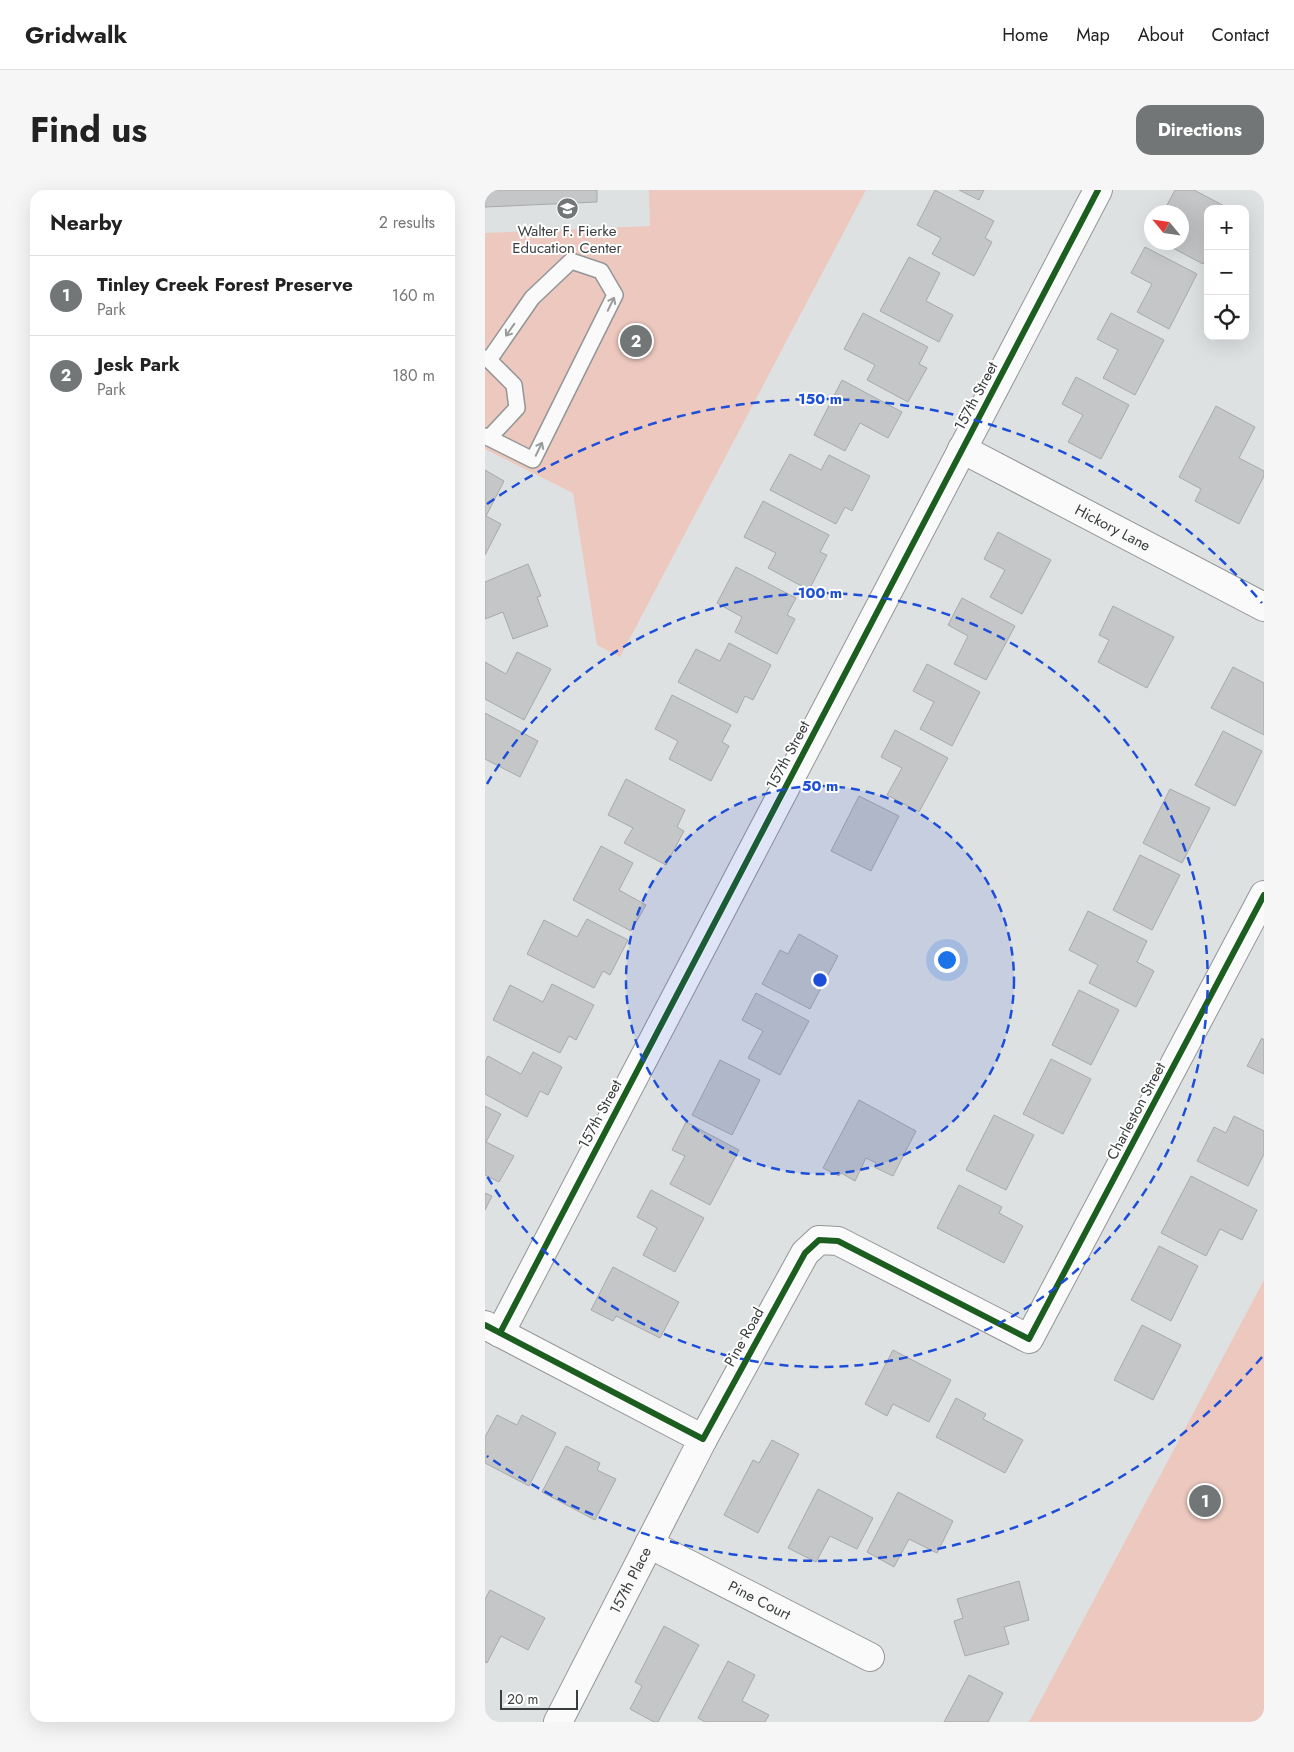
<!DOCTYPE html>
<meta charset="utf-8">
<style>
:root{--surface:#fff;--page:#f6f6f6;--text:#222;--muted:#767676;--line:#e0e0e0;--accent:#737677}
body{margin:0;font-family:Jost,sans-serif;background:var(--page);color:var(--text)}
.controls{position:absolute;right:15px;top:15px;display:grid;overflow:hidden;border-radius:10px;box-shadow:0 5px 20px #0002}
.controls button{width:45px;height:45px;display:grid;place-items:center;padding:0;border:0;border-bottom:1px solid var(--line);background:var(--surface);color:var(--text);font:25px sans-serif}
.compass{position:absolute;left:659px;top:15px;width:45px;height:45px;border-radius:50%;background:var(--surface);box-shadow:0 5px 20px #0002;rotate:299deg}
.scale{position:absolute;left:15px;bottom:12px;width:78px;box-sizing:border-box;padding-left:5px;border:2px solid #3a3d3d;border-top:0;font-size:14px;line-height:18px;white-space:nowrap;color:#3a3d3d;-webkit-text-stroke:4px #fff;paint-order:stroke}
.you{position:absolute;left:461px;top:769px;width:18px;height:18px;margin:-12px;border:4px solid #fff;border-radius:50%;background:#1a73e8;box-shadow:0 0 0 8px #1a73e833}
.badge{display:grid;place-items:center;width:32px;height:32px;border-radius:50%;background:var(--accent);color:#fff;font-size:16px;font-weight:700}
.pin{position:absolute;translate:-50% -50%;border:2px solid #fff;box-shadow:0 1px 5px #0006}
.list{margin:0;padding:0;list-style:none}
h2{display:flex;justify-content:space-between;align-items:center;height:65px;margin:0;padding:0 20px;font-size:21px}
h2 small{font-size:16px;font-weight:400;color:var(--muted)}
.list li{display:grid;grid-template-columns:32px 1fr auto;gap:15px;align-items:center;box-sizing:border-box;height:80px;padding:0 20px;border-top:1px solid var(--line)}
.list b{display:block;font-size:19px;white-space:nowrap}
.list p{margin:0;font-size:16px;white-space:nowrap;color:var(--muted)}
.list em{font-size:16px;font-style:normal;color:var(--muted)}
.icon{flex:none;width:28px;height:28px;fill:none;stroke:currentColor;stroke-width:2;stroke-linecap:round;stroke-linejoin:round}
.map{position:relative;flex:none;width:779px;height:1532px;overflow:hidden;border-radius:15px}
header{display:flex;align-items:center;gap:30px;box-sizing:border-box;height:70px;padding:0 25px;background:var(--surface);border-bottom:1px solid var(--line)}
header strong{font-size:24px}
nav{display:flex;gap:28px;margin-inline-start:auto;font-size:18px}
.intro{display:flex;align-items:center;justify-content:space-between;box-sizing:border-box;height:120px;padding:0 30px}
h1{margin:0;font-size:35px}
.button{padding:12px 22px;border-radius:15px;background:var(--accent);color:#fff;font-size:18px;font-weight:700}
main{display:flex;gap:30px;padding:0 30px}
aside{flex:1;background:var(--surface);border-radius:15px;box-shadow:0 5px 20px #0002}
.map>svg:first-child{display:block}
</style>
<header>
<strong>Gridwalk</strong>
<nav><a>Home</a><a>Map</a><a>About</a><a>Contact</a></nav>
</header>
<div class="intro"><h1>Find us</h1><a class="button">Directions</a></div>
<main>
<aside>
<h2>Nearby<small>2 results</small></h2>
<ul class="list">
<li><span class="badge">1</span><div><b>Tinley Creek Forest Preserve</b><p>Park</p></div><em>160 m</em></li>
<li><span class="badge">2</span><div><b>Jesk Park</b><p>Park</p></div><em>180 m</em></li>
</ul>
</aside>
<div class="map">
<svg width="779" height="1532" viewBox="0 0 779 1532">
<rect width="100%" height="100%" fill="#dee1e2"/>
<!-- green -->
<path fill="#edc8bf" d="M164 0H381L135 467 112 455 88 303 0 259V43L165 36Z
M779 1090V1532H544Z"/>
<!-- building -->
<path fill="#c4c6c7" stroke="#a7a9aa" d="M0 0H112V12L0 17Z
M450 0 509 31 500 48 507 52 489 86 447 64 456 48 432 35Z
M474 0H499L494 10Z
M690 0H709L745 19H723V65L718 74 686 57 689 52H696V38L701 30 696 28V22H687L680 19Z
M660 57 712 84 684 139 652 122 667 94 646 83Z
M424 67 455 83 441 111 468 125 454 152 395 121Z
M378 123 443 157 434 174 442 178 423 212 382 190 390 175 359 159Z
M626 123 679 150 650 205 618 188 633 160 612 149Z
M591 187 644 215 616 269 583 252 598 225 577 214Z
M357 190 417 222 403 248 375 233 360 261 329 245Z
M731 216 770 237 754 268 779 281V286L754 334 710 311 716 299 694 287Z
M305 264 336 280 344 265 385 286 367 321 360 317 351 334 285 300Z
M0 280 19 291 1 326 16 334 0 365Z
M278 311 344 345 335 362 342 365 324 400 283 378 291 363 259 347Z
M513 342 566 370 537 424 505 407 520 380 499 369Z
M43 374 56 406 52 407 63 436 28 449 18 422 0 429V392Z
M251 377 311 408 302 425 310 429 292 464 250 442 257 427 232 413Z
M477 408 530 436 501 490 469 474 483 446 463 435Z
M628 416 689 447 662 498 613 472 624 450 614 445Z
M244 453 286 475 268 510 260 506 252 523 193 492 211 459 235 471Z
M32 462 66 479 39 530 0 509V472L21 484Z
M442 474 495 502 467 556 435 539 449 512 428 501Z
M748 477 779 493V545L726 518Z
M187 505 246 535 237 552 244 556 226 591 184 569 193 551 170 539Z
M0 523 53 551 35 587 0 569Z
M410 540 463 568 434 622 402 605 417 578 396 567Z
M738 541 777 561 750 616 710 595Z
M141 589 200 620 192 637 199 641 181 675 139 653 148 638 123 625Z
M685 599 725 618 697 673 658 653Z
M374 606 414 626 386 681 346 661Z
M116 656 148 673 134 700 161 715 146 741 88 710Z
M655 665 695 685 667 740 628 720Z
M603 721 662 751 652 772 669 781 651 817 604 793 613 775 584 760Z
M102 729 143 750 125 785 118 781 109 798 42 764 59 730 92 747Z
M314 744 353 766 325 819 277 794 295 760 303 764Z
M67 794 109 815 91 850 84 846 75 863 8 830 25 795 58 812Z
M594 800 634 820 606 875 567 855Z
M271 803 324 831 295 885 263 868 278 841 257 830Z
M777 848 779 850V884L762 876Z
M48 862 77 877 63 905 55 901 42 927 0 904V872L3 866 36 884Z
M566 869 606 889 578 944 538 924Z
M235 870 275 890 247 945 207 925Z
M374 910 431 941 408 986 389 977 391 973 381 968 370 991 356 983 354 986 338 978Z
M0 916 16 924 1 952 29 966 14 992 0 985Z
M509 925 549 945 521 1000 481 980Z
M749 926 779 941V964L763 996 712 971 729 937 741 943Z
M201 932 254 960 225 1015 185 994 200 966 187 960Z
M706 986 772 1020 757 1050 735 1039 721 1066 676 1043Z
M474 995 517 1017 514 1023 538 1036 519 1073 452 1038Z
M166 1000 219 1028 190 1082 158 1065 172 1038 152 1027Z
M0 1003 7 1006 0 1020Z
M674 1056 713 1076 686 1131 646 1110Z
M128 1077 194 1112 175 1148 131 1126 128 1131 106 1120Z
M657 1135 696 1155 668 1210 629 1190Z
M408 1160 466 1190 444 1232 408 1214 402 1226 380 1214Z
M471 1208 501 1224 498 1229 538 1250 520 1283 451 1247Z
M12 1225 32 1235 37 1225 71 1243 44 1296 0 1273V1247Z
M287 1250 314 1264 273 1343 239 1325 268 1270 274 1273Z
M81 1256 115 1273 112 1280 131 1289 110 1330 57 1302Z
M333 1299 388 1328 372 1359 345 1346 331 1372 303 1358Z
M413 1302 468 1331 452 1363 424 1349 409 1377 382 1362Z
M534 1391 544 1430 519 1437 524 1454 480 1466 469 1431 478 1428 472 1409Z
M5 1400 60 1428 43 1460 16 1446 2 1473 0 1472V1409Z
M179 1436 214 1455 173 1532H169L145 1519 157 1496 150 1492Z
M243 1471 270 1485 257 1511 284 1525 280 1532H220L213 1528Z
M484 1485 518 1503 503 1532H459Z"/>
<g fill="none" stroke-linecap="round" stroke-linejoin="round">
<defs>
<path id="lane" d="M0 168 4 170 47 108 86 71 116 81 130 105 48 270 0 246
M4 170 29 195 32 218 4 248"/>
<g id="street">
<path id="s1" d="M477 259 779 417"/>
<path d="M0 1135 218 1249 320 1063 334 1050 353 1051 544 1149 779 705"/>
<path d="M15 1143 613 0"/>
<path id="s2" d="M164 1354 385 1467"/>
<path id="s3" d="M73 1532 218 1249"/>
</g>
</defs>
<!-- lane casing -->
<use href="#lane" stroke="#939596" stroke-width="18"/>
<!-- street casing -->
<use href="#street" stroke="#939596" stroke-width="30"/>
<!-- lane -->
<use href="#lane" stroke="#fafafb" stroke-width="15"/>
<!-- street -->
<use href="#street" stroke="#fafafb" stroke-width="28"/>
<defs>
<path id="cycleway" d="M0 1135 218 1249 320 1063 334 1050 353 1051 544 1149 779 705
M15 1143 613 0"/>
</defs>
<!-- cycleway casing -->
<use href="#cycleway" stroke="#fff" stroke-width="9"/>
<!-- cycleway -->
<use href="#cycleway" stroke="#1b5e20" stroke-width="6"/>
</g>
<!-- one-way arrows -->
<defs><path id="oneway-shaft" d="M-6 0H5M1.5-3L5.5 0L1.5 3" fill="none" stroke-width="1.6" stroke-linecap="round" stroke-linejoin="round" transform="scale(1.25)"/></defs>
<g stroke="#9a9c9c">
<use href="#oneway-shaft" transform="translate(126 114) rotate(-64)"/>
<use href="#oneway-shaft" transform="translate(25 140) rotate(125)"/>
<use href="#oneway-shaft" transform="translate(54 259) rotate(-64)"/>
</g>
<!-- distance rings -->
<circle cx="335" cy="790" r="194" fill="#1d4ed8" fill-opacity=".12"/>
<g fill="none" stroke="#1d4ed8" stroke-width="2.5" stroke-dasharray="9 6">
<circle cx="335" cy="790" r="194"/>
<path d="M2 594A387 387 0 1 1 2 986"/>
<path d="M777 1167A581 581 0 0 1 2 1266M2 314A581 581 0 0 1 777 413"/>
</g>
<!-- icons -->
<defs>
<symbol id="school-disc" viewBox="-11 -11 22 22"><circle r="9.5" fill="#737677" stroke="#fff"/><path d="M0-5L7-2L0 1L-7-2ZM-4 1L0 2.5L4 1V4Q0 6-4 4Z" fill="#fff"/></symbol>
</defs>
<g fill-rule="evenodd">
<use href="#school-disc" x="70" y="6" width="25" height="25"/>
</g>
<g text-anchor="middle" stroke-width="4" stroke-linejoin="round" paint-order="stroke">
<!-- poi labels -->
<g font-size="15" fill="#3a3d3d" stroke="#fff">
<text x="82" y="46">Walter F. Fierke<tspan x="82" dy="17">Education Center</tspan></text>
</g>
<!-- street labels -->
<g font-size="15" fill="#3a3d3d" stroke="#fff">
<text transform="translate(491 206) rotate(-62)" y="5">157th Street</text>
<text dy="5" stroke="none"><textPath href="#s1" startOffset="170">Hickory Lane</textPath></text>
<text transform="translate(303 565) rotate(-62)" y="5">157th Street</text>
<text transform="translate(651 921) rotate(-62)" y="5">Charleston Street</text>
<text transform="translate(115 924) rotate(-62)" y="5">157th Street</text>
<text transform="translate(259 1147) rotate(-61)" y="5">Pine Road</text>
<text dy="5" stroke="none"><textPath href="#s3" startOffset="159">157th Place</textPath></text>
<text dy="5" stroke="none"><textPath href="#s2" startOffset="124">Pine Court</textPath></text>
</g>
</g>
<circle cx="335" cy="790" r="8" fill="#1d4ed8" stroke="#fff" stroke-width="2.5"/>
<g font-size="15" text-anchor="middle" font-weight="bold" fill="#1d4ed8" stroke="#fff" stroke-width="4" stroke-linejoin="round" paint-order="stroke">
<text x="335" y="214">150 m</text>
<text x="335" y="408">100 m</text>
<text x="335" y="601">50 m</text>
</g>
</svg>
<div class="controls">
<button>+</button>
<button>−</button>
<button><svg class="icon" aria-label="locate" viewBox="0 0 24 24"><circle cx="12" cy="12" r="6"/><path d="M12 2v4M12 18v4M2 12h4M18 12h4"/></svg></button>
</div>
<svg class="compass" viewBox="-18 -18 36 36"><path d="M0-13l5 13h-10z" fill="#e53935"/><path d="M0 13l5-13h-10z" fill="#767676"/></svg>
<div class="scale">20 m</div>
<div class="you"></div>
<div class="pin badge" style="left:720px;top:1311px">1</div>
<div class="pin badge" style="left:151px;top:151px">2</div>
</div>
</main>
